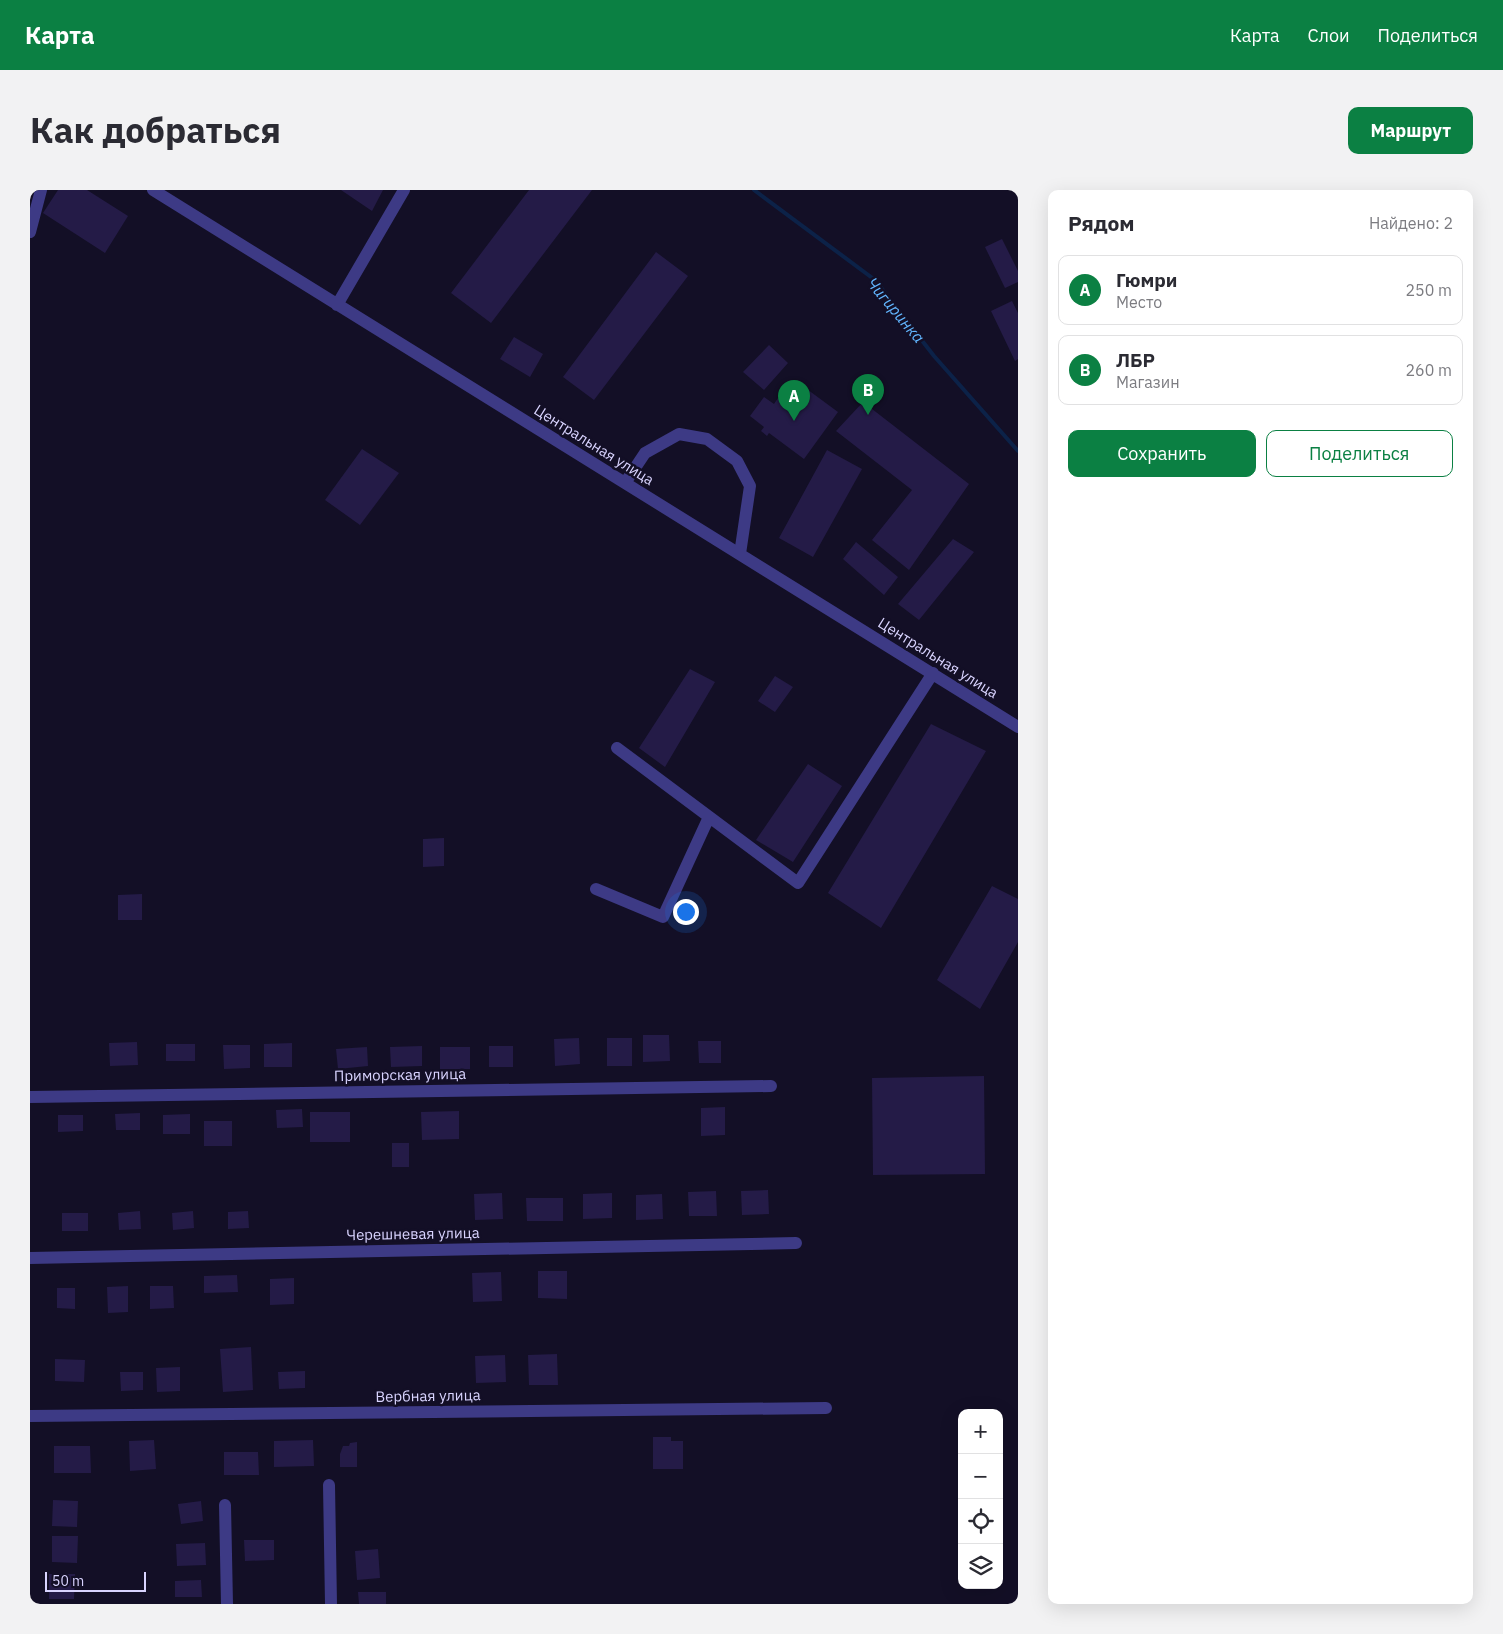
<!DOCTYPE html>
<html lang="ru">
<meta charset="utf-8">
<style>
:root{--surface:#fff;--page:#f2f2f3;--text:#2b2b33;--muted:#7c7c81;--line:#e1e1e2;--accent:#0b8043}
body{margin:0;font-family:"IBM Plex Sans",sans-serif;background:var(--page);color:var(--text)}
.controls{position:absolute;right:15px;bottom:15px;display:grid;overflow:hidden;border-radius:10px;box-shadow:0 5px 20px #0002}
.controls button{width:45px;height:45px;display:grid;place-items:center;padding:0;border:0;border-bottom:1px solid var(--line);background:var(--surface);color:var(--text);font:25px sans-serif}
.scale{position:absolute;left:15px;bottom:12px;width:101px;box-sizing:border-box;padding-left:5px;border:2px solid #d9d4ff;border-top:0;font-size:14px;line-height:18px;white-space:nowrap;color:#d9d4ff;-webkit-text-stroke:4px #130f26;paint-order:stroke}
.you{position:absolute;left:655px;top:721px;width:18px;height:18px;margin:-12px;border:4px solid #fff;border-radius:50%;background:#1a73e8;box-shadow:0 0 0 8px #1a73e833}
.badge{display:grid;place-items:center;width:32px;height:32px;border-radius:50%;background:var(--accent);color:#fff;font-size:16px;font-weight:700}
.pin{position:absolute;translate:-50% -41px;filter:drop-shadow(0 1px 2px #0008)}
.pin::after{content:'';position:absolute;top:26px;width:18px;height:15px;background:inherit;clip-path:polygon(0 0,100% 0,50% 100%)}
.list{margin:0;padding:0;list-style:none}
h2{display:flex;justify-content:space-between;align-items:center;height:65px;margin:0;padding:0 20px;font-size:21px}
h2 small{font-size:16px;font-weight:400;color:var(--muted)}
.list li{display:grid;grid-template-columns:32px 1fr auto;gap:15px;align-items:center;box-sizing:border-box;height:70px;margin:0 10px 10px;padding:0 10px;border:1px solid var(--line);border-radius:10px}
.list b{display:block;font-size:19px;white-space:nowrap}
.list p{margin:0;font-size:16px;white-space:nowrap;color:var(--muted)}
.list em{font-size:16px;font-style:normal;color:var(--muted)}
.actions{display:flex;gap:10px;padding:15px 20px}
.actions a{flex:1;padding:11px 0;border:1px solid var(--accent);border-radius:10px;text-align:center;font-size:18px;color:var(--accent)}
.actions .main{background:var(--accent);color:#fff}
.icon{flex:none;width:28px;height:28px;fill:none;stroke:currentColor;stroke-width:2;stroke-linecap:round;stroke-linejoin:round}
.map{position:relative;flex:none;width:988px;height:1414px;overflow:hidden;border-radius:10px}
header{display:flex;align-items:center;gap:30px;box-sizing:border-box;height:70px;padding:0 25px;background:var(--accent);color:#fff}
header strong{font-size:24px}
nav{display:flex;gap:28px;margin-inline-start:auto;font-size:18px}
.intro{display:flex;align-items:center;justify-content:space-between;box-sizing:border-box;height:120px;padding:0 30px}
h1{margin:0;font-size:35px}
.button{padding:12px 22px;border-radius:10px;background:var(--accent);color:#fff;font-size:18px;font-weight:700}
main{display:flex;gap:30px;padding:0 30px}
aside{flex:1;background:var(--surface);border-radius:10px;box-shadow:0 5px 20px #0002}
.map>svg:first-child{display:block}
</style>
<header>
<strong>Карта</strong>
<nav><a>Карта</a><a>Слои</a><a>Поделиться</a></nav>
</header>
<div class="intro"><h1>Как добраться</h1><a class="button">Маршрут</a></div>
<main>
<div class="map">
<svg width="988" height="1414" viewBox="0 0 988 1414">
<rect width="100%" height="100%" fill="#130f26"/>
<g fill="none" stroke-linecap="round" stroke-linejoin="round">
<!-- stream -->
<path stroke="#0c2248" stroke-width="4" d="M724 0 845 90 904 166 988 261"/>
</g>
<!-- building -->
<path fill="#241b47" d="M28 0H57L98 26 75 63 13 23Z
M311 0H353L342 21Z
M499 0H562L461 133 421 103Z
M972 49 988 81V92L975 98 955 57Z
M626 62 658 86 564 210 533 187Z
M982 111 988 123V169L985 171 961 121Z
M484 147 513 164 500 187 470 169Z
M739 155 758 173 734 200 713 182Z
M770 194 808 222 774 269 739 243 737 246 731 241 734 237 720 226 734 207 744 214 748 208 755 213Z
M833 212 939 294 879 380 842 350 882 300 806 241Z
M332 259 369 283 330 335 295 310Z
M797 260 832 279 783 367 749 348Z
M923 349 944 362 889 430 868 414Z
M826 352 868 387 854 405 813 369Z
M660 479 685 492 635 577 609 558Z
M745 486 763 497 745 522 728 511Z
M901 534 956 561 851 738 798 703Z
M778 574 812 596 763 672 726 650Z
M414 648V676L393 677V649Z
M962 696 988 709V752L950 819 907 790Z
M112 704V730H88V705Z
M613 845H639L640 871 613 872Z
M549 848 550 874 525 876 524 849Z
M577 848H602V876H577Z
M668 851H691V873H669Z
M107 852 108 875 80 876 79 853Z
M262 853V877H234V854Z
M136 854H165V871H136Z
M193 855H220V878L194 879Z
M392 856V876L361 877 360 857Z
M459 856H483V877H459Z
M337 857 338 876 308 879 306 859Z
M410 857H440V879H410Z
M954 886 955 984 843 985 842 888Z
M695 917V945L671 946V918Z
M272 919 273 937 247 938 246 920Z
M429 921V949L392 950 391 922Z
M280 922H320V952H280Z
M110 923V940H86L85 924Z
M160 924V944H133V925Z
M28 925H53V941L28 942Z
M174 931H202V956H174Z
M362 953H379V977H362Z
M738 1000 739 1024 712 1025 711 1001Z
M686 1001 687 1026H659L658 1002Z
M472 1003 473 1029 445 1030 444 1004Z
M582 1003V1028L553 1029V1004Z
M632 1004 633 1029 606 1030V1005Z
M496 1008H533V1031H497Z
M110 1021 111 1039 89 1040 88 1023Z
M163 1021 164 1038 143 1040 142 1023Z
M218 1021 219 1038 198 1039V1022Z
M32 1023H58V1041H32Z
M508 1081H537V1109L508 1108Z
M471 1082 472 1111 443 1112 442 1083Z
M207 1085 208 1102 174 1103V1086Z
M264 1088V1114L240 1115V1089Z
M98 1096V1122L78 1123 77 1097Z
M120 1096H143L144 1118 120 1119Z
M27 1098H45V1119L27 1118Z
M221 1157 223 1200 193 1202 190 1159Z
M527 1164 528 1195H499L498 1165Z
M475 1165 476 1192 446 1193 445 1166Z
M25 1169 55 1170 54 1192 25 1191Z
M150 1177V1201L127 1202 126 1178Z
M275 1181V1198L249 1199 248 1182Z
M90 1182H113V1200L91 1201Z
M623 1247H641V1251H653V1279H623Z
M124 1250 126 1279 100 1281 99 1251Z
M283 1250 284 1276 244 1277V1251Z
M327 1252V1277H310V1264L313 1256H319L320 1253Z
M24 1256H60L61 1283H24Z
M194 1262H228L229 1285H194Z
M23 1310 48 1311 47 1337 22 1336Z
M171 1311 173 1331 151 1334 148 1314Z
M22 1346H48L47 1373 22 1372Z
M214 1350H244V1370L215 1371Z
M175 1353 176 1375 147 1376 146 1354Z
M348 1359 350 1388 327 1390 325 1361Z
M19 1384H45L44 1409H19Z
M171 1390 172 1407H145V1391Z
M328 1402H356V1414H329Z"/>
<g fill="none" stroke-linecap="round" stroke-linejoin="round">
<!-- minor -->
<path stroke="#3d3a85" stroke-width="12" d="M123 0 988 537
M0 42 11 0
M307 115 374 0
M595 293 615 263 649 244 677 249 707 271 720 296 710 364
M587 558 768 693 903 483
M566 699 633 727 679 627
M0 907 741 896
M0 1068 766 1053
M0 1226 796 1218
M299 1295 301 1414
M195 1315 197 1414"/>
</g>
<g text-anchor="middle" stroke-width="5" stroke-linejoin="round" paint-order="stroke">
<!-- street labels -->
<g font-size="15" fill="#d9d4ff" stroke="#130f26">
<text transform="translate(564 255) rotate(32)" y="5">Центральная улица</text>
<text transform="translate(908 468) rotate(32)" y="5">Центральная улица</text>
<text transform="translate(370 885) rotate(-1)" y="5">Приморская улица</text>
<text transform="translate(383 1044) rotate(-1)" y="5">Черешневая улица</text>
<text transform="translate(398 1206) rotate(-1)" y="5">Вербная улица</text>
</g>
<!-- water labels -->
<g font-size="16" font-style="italic" fill="#62b6ff" stroke="#130f26">
<text transform="translate(866 120) rotate(50)" y="6">Чигиринка</text>
</g>
</g>
</svg>
<div class="controls">
<button>+</button>
<button>−</button>
<button><svg class="icon" aria-label="locate" viewBox="0 0 24 24"><circle cx="12" cy="12" r="6"/><path d="M12 2v4M12 18v4M2 12h4M18 12h4"/></svg></button>
<button><svg class="icon" aria-label="layers" viewBox="0 0 24 24"><path d="M12 4l9 5-9 5-9-5zM3 14l9 5 9-5"/></svg></button>
</div>
<div class="scale">50 m</div>
<div class="you"></div>
<div class="pin badge" style="left:764px;top:231px">A</div>
<div class="pin badge" style="left:838px;top:225px">B</div>
</div>
<aside>
<h2>Рядом<small>Найдено: 2</small></h2>
<ul class="list">
<li><span class="badge">A</span><div><b>Гюмри</b><p>Место</p></div><em>250 m</em></li>
<li><span class="badge">B</span><div><b>ЛБР</b><p>Магазин</p></div><em>260 m</em></li>
</ul>
<div class="actions"><a class="main">Сохранить</a><a>Поделиться</a></div>
</aside>
</main>
